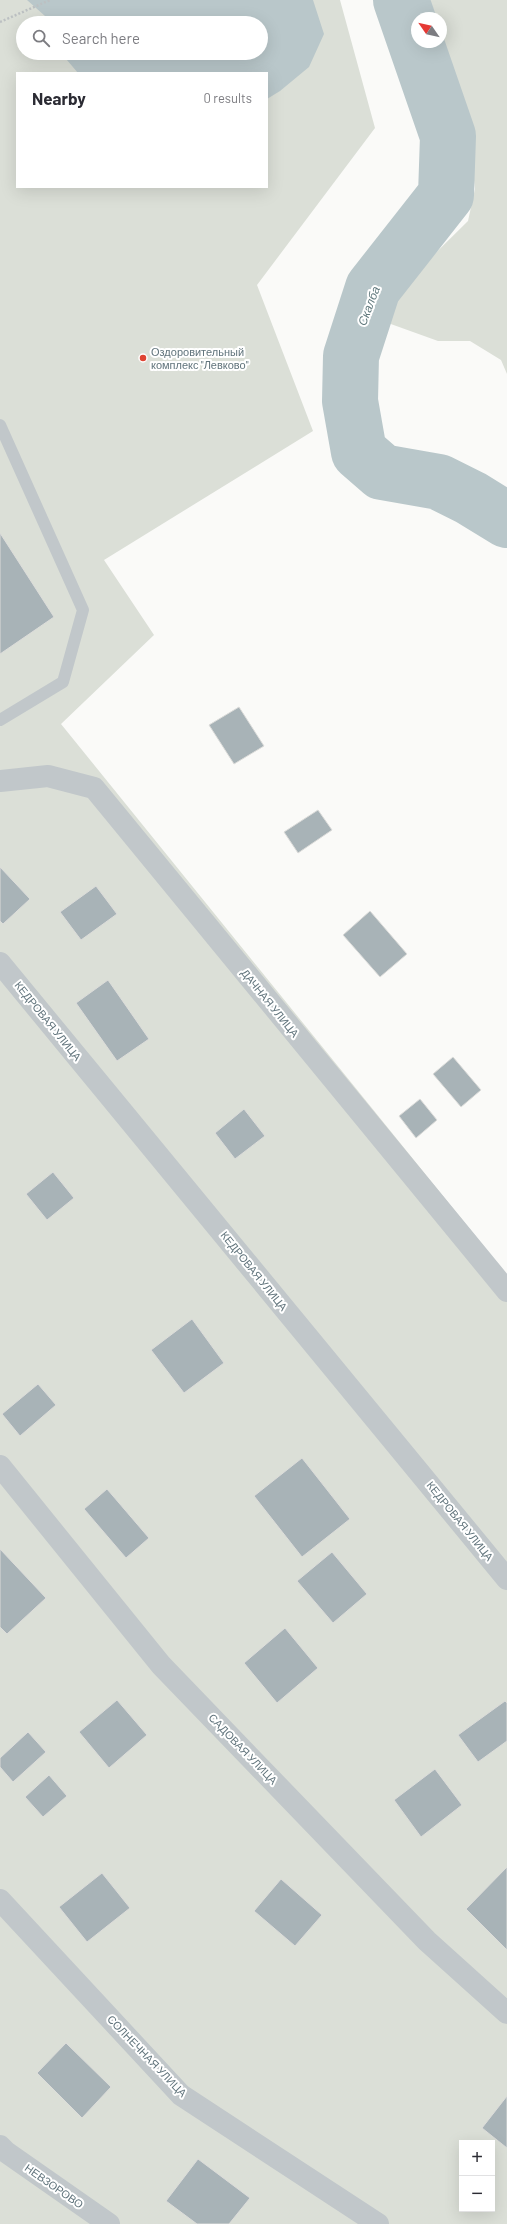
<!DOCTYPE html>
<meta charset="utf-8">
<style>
:root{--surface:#fff;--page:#f7f7f7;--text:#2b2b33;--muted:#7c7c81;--line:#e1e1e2}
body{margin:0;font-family:Barlow,sans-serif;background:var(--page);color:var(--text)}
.controls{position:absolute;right:12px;bottom:12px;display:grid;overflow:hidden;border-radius:0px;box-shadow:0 4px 16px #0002}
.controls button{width:36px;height:36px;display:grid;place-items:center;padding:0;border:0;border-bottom:1px solid var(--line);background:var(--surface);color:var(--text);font:20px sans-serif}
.compass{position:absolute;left:411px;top:12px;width:36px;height:36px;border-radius:50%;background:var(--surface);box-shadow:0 4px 16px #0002;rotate:304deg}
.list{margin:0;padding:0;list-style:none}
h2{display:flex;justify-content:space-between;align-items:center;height:52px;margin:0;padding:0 16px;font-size:17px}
h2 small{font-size:13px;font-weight:400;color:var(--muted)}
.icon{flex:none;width:22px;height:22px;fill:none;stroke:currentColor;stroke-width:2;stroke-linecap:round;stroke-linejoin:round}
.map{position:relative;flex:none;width:507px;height:2224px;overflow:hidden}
.search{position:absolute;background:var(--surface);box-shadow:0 4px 16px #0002;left:16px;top:16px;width:252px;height:44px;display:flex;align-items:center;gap:10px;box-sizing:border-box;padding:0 14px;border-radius:22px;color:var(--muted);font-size:15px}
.panel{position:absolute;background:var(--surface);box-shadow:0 4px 16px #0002;left:16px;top:72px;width:252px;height:116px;border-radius:0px}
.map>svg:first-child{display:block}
</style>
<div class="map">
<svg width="507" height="2224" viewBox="0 0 507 2224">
<rect width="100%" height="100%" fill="#fafaf8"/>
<!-- green -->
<path fill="#dbdfd7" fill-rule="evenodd" d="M0 0H340L375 128 257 285 313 431 104 560 154 635 61 724 507 1275V2224H0ZM23 23H261V53H23ZM17 73H267V187H17ZM462 2143H492V2209H462Z
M426 0H507V374L501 360 470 341H438L388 323 385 303 468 221 475 189 468 129 440 42 441 18H432Z"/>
<!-- water -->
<path fill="#b9c7ca" d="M27 0H313L324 34 309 67 280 91 267 99V73H78L61 53H261V23H47L45 16Z"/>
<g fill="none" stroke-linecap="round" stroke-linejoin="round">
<!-- river -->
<path stroke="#b9c7ca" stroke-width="56" d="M401 0 448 136 446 195 373 288 351 356 350 401 359 452 382 472 439 482 471 498 507 520"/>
</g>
<!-- building -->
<path fill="#a8b3b7" stroke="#dcdcda" d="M0 533 54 617 0 654Z
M239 707 264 746 234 764 209 725Z
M318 810 332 830 298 853 284 832Z
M0 867 30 899 3 924 0 921Z
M96 886 117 914 81 940 60 912Z
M370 911 407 954 380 977 343 935Z
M108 980 149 1039 117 1061 76 1003Z
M453 1057 481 1090 461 1107 433 1074Z
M420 1099 437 1120 416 1138 399 1116Z
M244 1109 265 1136 235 1159 215 1133Z
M53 1172 74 1198 47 1220 26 1194Z
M192 1319 224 1363 184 1393 151 1350Z
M38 1384 56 1405 20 1436 2 1414Z
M302 1458 350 1519 302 1557 254 1496Z
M107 1489 149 1538 126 1558 84 1509Z
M0 1549 46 1598 7 1634 0 1627Z
M332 1552 367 1594 333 1623 297 1581Z
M285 1628 318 1668 277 1703 244 1663Z
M117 1700 147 1735 109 1768 79 1732Z
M505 1701 507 1703V1741L478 1762 458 1735Z
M28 1732 46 1752 13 1782 0 1767V1758Z
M435 1769 462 1805 421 1837 394 1800Z
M49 1775 67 1796 43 1817 25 1797Z
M507 1867V1950L466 1909Z
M102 1873 130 1908 87 1942 59 1907Z
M281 1879 322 1915 295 1946 254 1911Z
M66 2043 111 2087 82 2118 37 2073Z
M507 2096V2148L482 2128Z
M198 2159 250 2198 229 2224H197L166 2201Z"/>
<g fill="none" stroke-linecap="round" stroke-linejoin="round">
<!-- path -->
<path stroke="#bcc0c2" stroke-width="2.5" stroke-dasharray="2 2" stroke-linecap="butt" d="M0 22 50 0"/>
<!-- lane -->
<path stroke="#c1c7ca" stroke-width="12" d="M0 425 83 610 63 682 0 720"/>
<!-- street -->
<path stroke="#c1c7ca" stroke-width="22" d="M0 781 48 776 94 788 507 1291
M0 963 507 1579
M0 1466 161 1665 427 1941 507 2013
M0 1900 181 2095 378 2224
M0 2146 6 2152 109 2224"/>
</g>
<!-- markers -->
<circle fill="#df4433" stroke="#fff" stroke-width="1.5" cx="143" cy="358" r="4"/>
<g text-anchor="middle" stroke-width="4" stroke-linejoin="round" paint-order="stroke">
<!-- poi labels -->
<g font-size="11" fill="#61747c" stroke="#fff" text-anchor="start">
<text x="151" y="356">Оздоровительный<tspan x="151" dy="13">комплекс "Левково"</tspan></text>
</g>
<!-- street labels -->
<g font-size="11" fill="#61747c" stroke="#fff">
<text transform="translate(270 1003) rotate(51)" y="4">ДАЧНАЯ УЛИЦА</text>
<text transform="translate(48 1021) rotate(51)" y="4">КЕДРОВАЯ УЛИЦА</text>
<text transform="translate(254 1271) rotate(51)" y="4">КЕДРОВАЯ УЛИЦА</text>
<text transform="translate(460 1521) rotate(51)" y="4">КЕДРОВАЯ УЛИЦА</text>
<text transform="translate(243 1749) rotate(46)" y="4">САДОВАЯ УЛИЦА</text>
<text transform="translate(147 2056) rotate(46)" y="4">СОЛНЕЧНАЯ УЛИЦА</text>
<text transform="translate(54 2186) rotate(35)" y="4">НЕВЗОРОВО</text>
</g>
<!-- water labels -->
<g font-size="12" font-style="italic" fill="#60787c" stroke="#fff">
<text transform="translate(369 306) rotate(-69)" y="4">Скалба</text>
</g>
</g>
</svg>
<div class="controls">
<button>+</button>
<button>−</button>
</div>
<svg class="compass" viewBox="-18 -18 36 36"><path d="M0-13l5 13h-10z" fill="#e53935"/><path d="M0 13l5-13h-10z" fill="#7c7c81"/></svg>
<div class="search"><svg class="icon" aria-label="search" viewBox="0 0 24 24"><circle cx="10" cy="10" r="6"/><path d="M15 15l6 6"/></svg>Search here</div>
<section class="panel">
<h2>Nearby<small>0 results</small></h2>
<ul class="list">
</ul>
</section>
</div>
